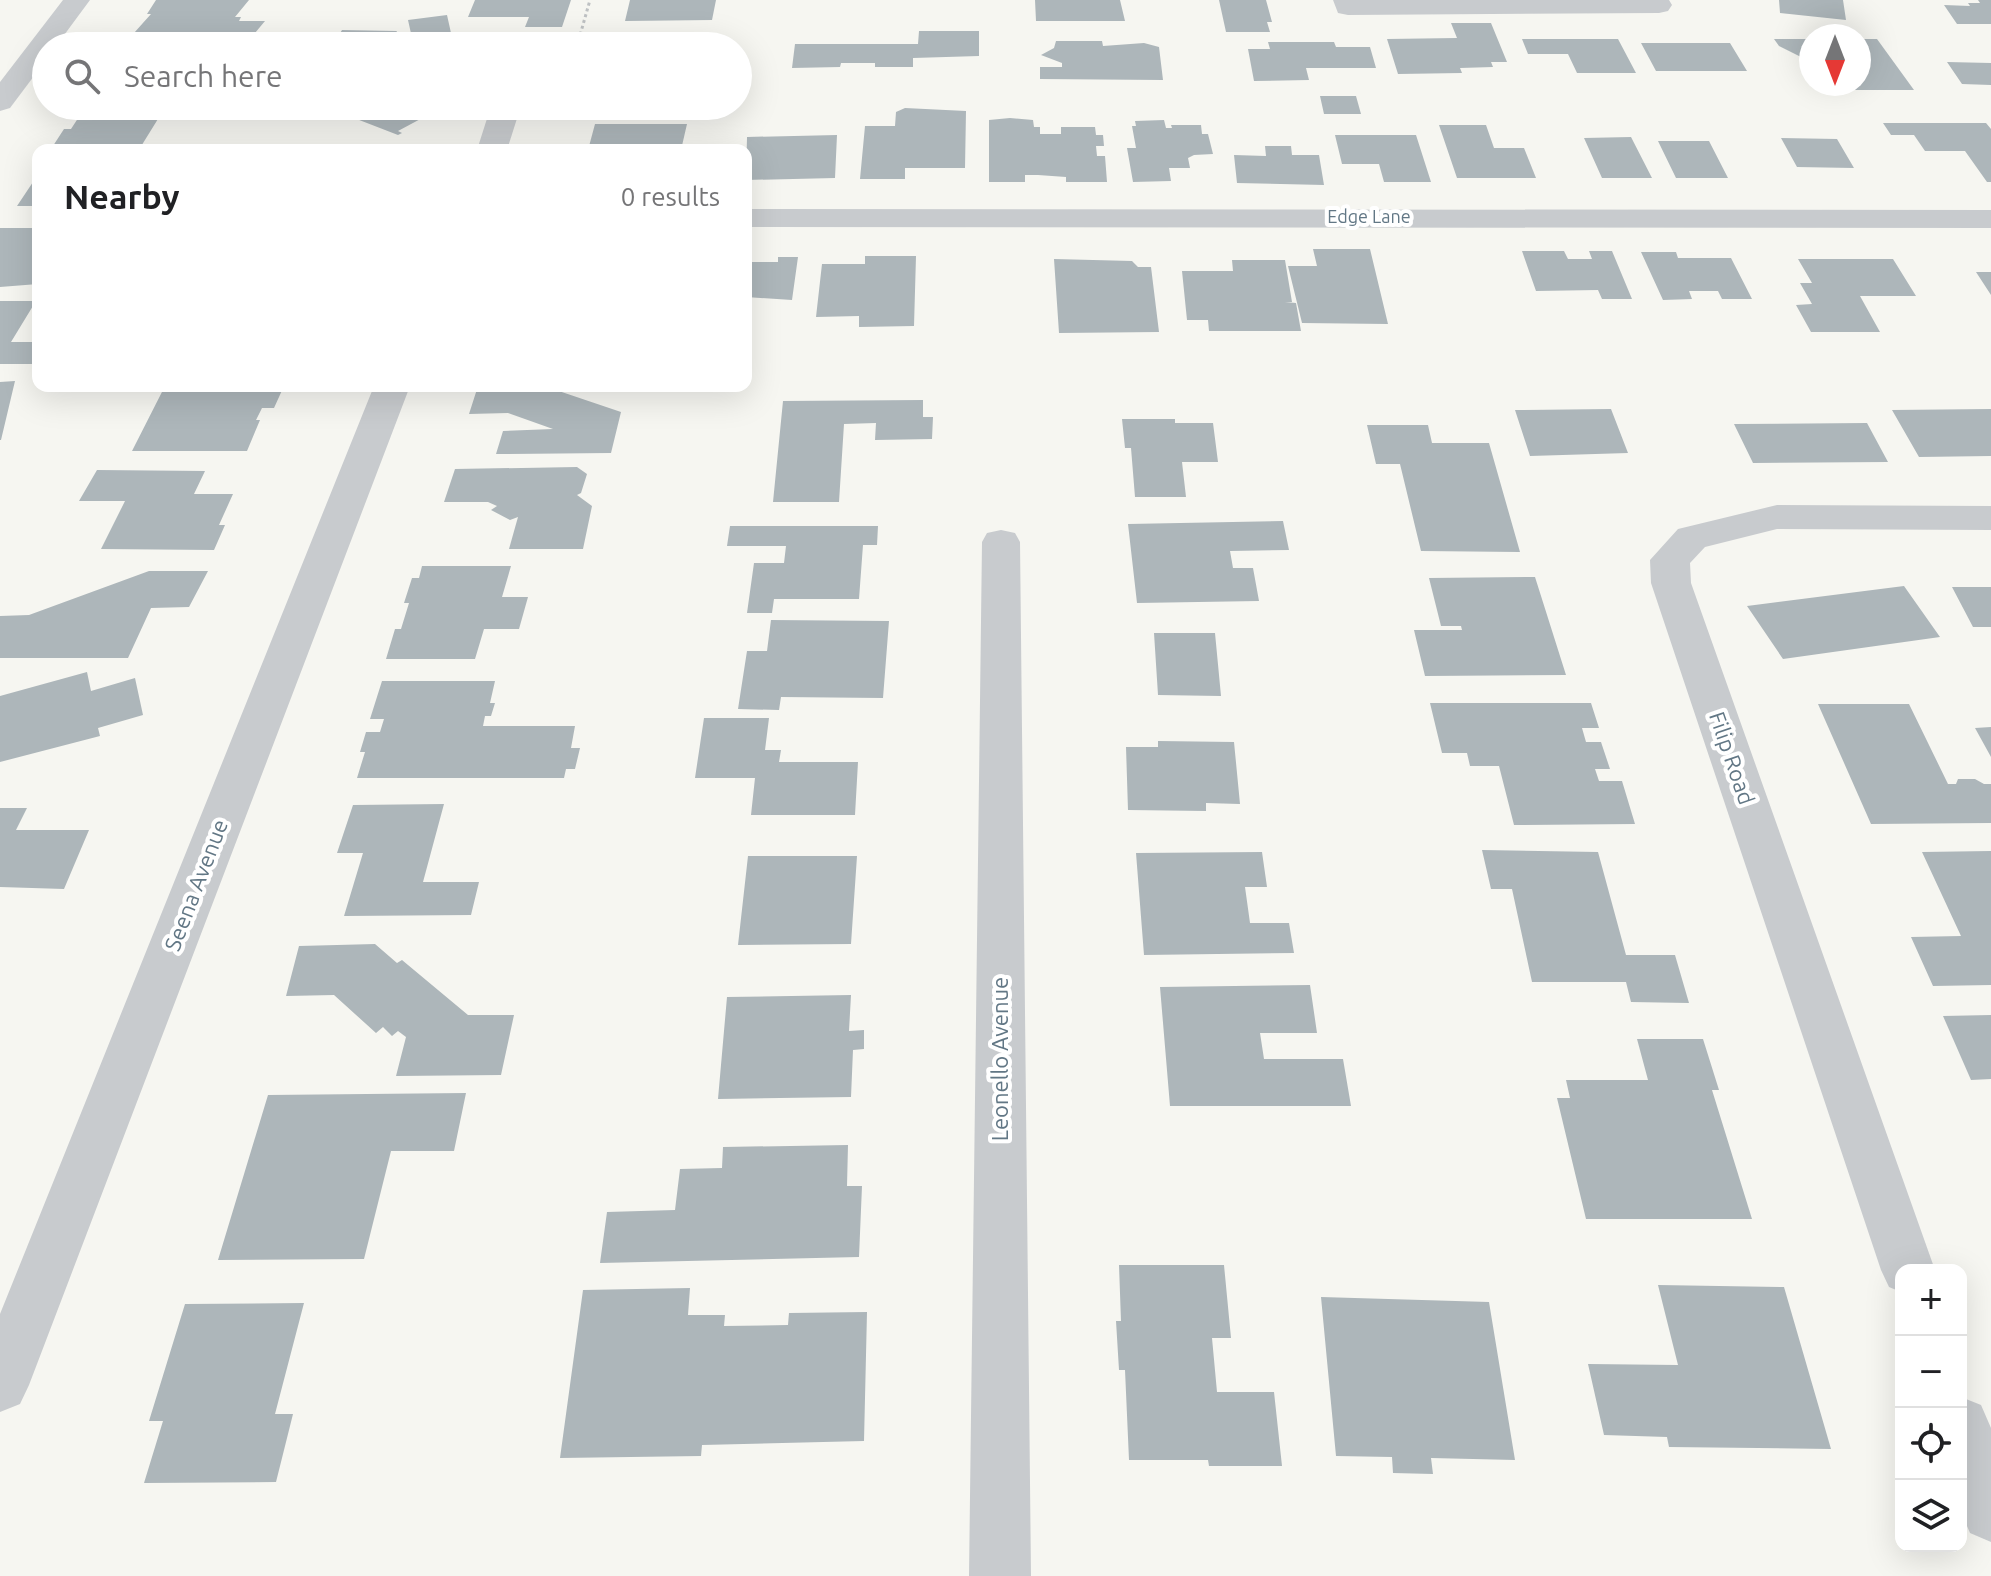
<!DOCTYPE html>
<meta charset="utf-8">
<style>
:root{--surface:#fff;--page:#f6f6f6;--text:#202124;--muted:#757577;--line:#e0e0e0}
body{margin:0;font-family:Ubuntu,sans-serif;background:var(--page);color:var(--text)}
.controls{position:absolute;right:24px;bottom:24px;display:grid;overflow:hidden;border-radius:16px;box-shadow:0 8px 32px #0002}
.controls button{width:72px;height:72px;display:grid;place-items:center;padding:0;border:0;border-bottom:2px solid var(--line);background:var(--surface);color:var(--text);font:40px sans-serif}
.compass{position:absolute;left:1799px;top:24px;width:72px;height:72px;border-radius:50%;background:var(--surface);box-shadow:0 8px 32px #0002;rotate:180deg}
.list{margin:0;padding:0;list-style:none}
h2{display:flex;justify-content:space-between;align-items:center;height:104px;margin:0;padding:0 32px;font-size:34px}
h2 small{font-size:26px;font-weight:400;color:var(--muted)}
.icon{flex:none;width:44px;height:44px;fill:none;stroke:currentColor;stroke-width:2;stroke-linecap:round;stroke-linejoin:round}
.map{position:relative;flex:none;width:1991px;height:1576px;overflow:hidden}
.search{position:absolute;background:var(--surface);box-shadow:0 8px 32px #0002;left:32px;top:32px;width:720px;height:88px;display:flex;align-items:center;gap:20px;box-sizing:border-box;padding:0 28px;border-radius:44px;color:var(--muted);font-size:30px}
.panel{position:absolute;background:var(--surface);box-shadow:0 8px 32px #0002;left:32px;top:144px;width:720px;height:248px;border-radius:16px}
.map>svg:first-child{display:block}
</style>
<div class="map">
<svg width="1991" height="1576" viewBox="0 0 1991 1576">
<rect width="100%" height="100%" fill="#f6f6f1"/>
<!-- building -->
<path fill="#adb6ba" d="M156 0H249L235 17H241L239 21H265L255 33H134L151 14H147Z
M475 0H571L562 27H525L529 17H468Z
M630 0H716L712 20 625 21Z
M1035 0H1120L1125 21H1036Z
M1219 0H1266L1272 22H1267L1270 32H1226Z
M1779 0H1843L1846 20 1780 13Z
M1978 0H1991V24H1957L1944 5 1970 6 1968 3H1980Z
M447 15 451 33 412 38 408 20Z
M1451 23H1491L1507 62H1491L1493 67 1460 68 1462 73 1398 74 1387 39 1457 38Z
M342 30 397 31 389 46H332Z
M919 31H979V56L913 58V67H875V63H841L840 67 792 68 795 44H918Z
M1522 39H1618L1636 73H1577L1568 54H1528Z
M1774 39H1811V62L1779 46Z
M1859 39H1877L1914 90H1854L1850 84H1859Z
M1056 41H1102L1103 46 1144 43 1159 47 1163 80 1040 79V67H1062V63L1041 55 1054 48Z
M1268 42H1334L1336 47H1370L1376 68H1306L1309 80 1254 81 1248 49H1270Z
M1641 43H1730L1747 71H1656Z
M1947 62 1991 63V85L1962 84Z
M1320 96H1356L1361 114H1324Z
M86 106H166L140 148 51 149 64 129H71Z
M323 106H401L426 116 398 131 402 133 398 135Z
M905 108 966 111 965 168H905V179H860L865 126H895L896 112Z
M1010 118 1033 120 1034 127H1040V134H1061V127H1095L1096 135H1103L1104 146H1096L1097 156H1105L1107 182H1066V177L1038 175H1025V182H989V120Z
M1164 120 1166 128H1172L1171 125H1201L1202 134H1208L1213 154 1194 155 1188 158 1190 168H1169L1171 181 1133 182 1127 148H1136L1132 126H1136L1135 121Z
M1883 123H1986L1991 129V182H1987L1965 151H1925L1914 135H1891Z
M595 124H687L681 150H588Z
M1439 125H1486L1494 148H1524L1536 178H1457Z
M837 135 835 178 746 180 747 137Z
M1335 135H1416L1431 182H1384L1379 164H1342Z
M1631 137 1652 178H1602L1584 138Z
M1781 138 1837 139 1854 168 1797 167Z
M1658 141H1709L1728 178H1676Z
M363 146H428L427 150H361Z
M1265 146H1291L1292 155H1319L1324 185 1237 183 1234 155 1266 156Z
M33 182H38V206H17Z
M0 228H38V254L32 264H38V284L0 287Z
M1313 249H1370L1388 324 1302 323 1288 266H1317Z
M1522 251H1564L1568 259H1592L1589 251H1612L1632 299H1602L1598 290 1536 291Z
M1641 252H1676L1678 258H1731L1752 299H1722L1718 291H1689L1692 299 1663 300Z
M865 256H916L914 326 859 327V316L816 317 822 264H865Z
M778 257H798L792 300 746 297V262H778Z
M1054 259 1132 261 1138 267H1151L1159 332 1059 333Z
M1798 259H1893L1916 296H1860L1880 332H1811L1796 305 1812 304 1800 283H1812Z
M1232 260H1285L1292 302H1285L1296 303 1301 331H1209L1208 320H1187L1182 271H1233Z
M1976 272H1991V295Z
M0 301H36L11 342H38V353L32 364H0Z
M15 381 1 440H0V382Z
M165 386H284L274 408H262L256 420H260L247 451H132Z
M478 386H544L621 412 611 453 496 454 503 431 553 429 508 413 469 414Z
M923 400V417H933L932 439 875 440 876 423 844 424 839 502H773L783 401Z
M1611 409 1628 453 1530 456 1515 410Z
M1991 409V456L1919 457 1892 410Z
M1122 419H1175V423H1213L1218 462H1182L1186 497H1135L1131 448H1125Z
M1867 423 1888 462 1753 463 1734 424Z
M1367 425H1428L1432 443H1489L1520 552 1421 551 1400 464H1376Z
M577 467 587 474 581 493 577 495 592 506 583 549H509L518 517 510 520 491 510 497 506 488 502H444L455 469Z
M97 470 205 471 194 494H233L219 525H225L214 550 101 549 125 501H79Z
M1283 521 1289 550 1230 551 1233 568H1253L1259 601 1137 603 1128 524Z
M730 526H878L877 545H863L859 599H774L772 613H747L754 563H784L786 546H727Z
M422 566H511L502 597H528L519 629H484L475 659H386L395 629H401L409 603H404L412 578H419Z
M149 571H208L189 607 151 608 128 658H0V616L29 615Z
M1535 577 1566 675 1425 676 1414 630H1462L1461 626H1441L1429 578Z
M1904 586 1940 637 1783 659 1747 606Z
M1952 587H1991V627H1973Z
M771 620 889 621 883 698 781 697 779 710 738 709 747 651H767Z
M1154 633H1215L1221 696 1158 695Z
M87 672 91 691 135 678 143 715 98 728 100 736 0 762V696Z
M382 681H495L490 703H495L491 716H485L483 726H575L571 748H580L575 769H566L564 778H357L365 752H360L366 732H380L384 719H370Z
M1430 703H1591L1599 728H1582L1586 742H1601L1610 769H1595L1599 781H1622L1635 824 1514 825 1499 766H1470L1467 753H1442Z
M1818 704H1909L1948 784H1956L1958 779H1975L1984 784H1991V823L1871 824Z
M704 718H769L765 750H781L779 762H858L855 815H751L755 778H695Z
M1991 727V757L1975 728Z
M1158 741 1234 742 1240 804 1206 803V811L1128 810 1126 747H1158Z
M444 804 423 882H479L471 915 344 916 363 853H337L353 805Z
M0 808H27L16 830H89L64 889 0 887Z
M1482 850 1598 852 1626 955H1675L1689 1003 1631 1002 1626 982H1532L1512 889H1491Z
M1991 851V985L1933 986 1911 937 1961 936 1922 852Z
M1262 852 1267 887H1245L1250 923H1289L1294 953 1144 955 1136 853Z
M748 856H857L851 944 738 945Z
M375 944 397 963 402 960 468 1015H514L501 1075 396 1076 406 1037 398 1031 392 1036 383 1027 376 1033 334 995 286 996 299 946Z
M1310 985 1317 1033H1260L1264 1059H1343L1351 1106H1170L1160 987Z
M851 995 849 1031 864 1030V1049L853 1050 851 1097 718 1099 727 997Z
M1991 1015V1079L1971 1080 1943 1016Z
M1637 1039H1703L1719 1090H1712L1752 1219H1586L1557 1098H1570L1566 1080H1648Z
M466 1093 454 1151H391L364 1259 218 1260 268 1095Z
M848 1145 847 1186H862L859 1257 600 1263 607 1212 675 1210 680 1169 722 1168 723 1147Z
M1119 1265H1224L1231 1338H1212L1217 1392H1274L1282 1466H1209L1208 1460H1129L1125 1370H1119L1116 1321H1121Z
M1658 1285 1784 1287 1831 1449 1669 1447 1667 1437 1604 1435 1588 1364 1678 1365Z
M690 1288 688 1315H725L724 1326 788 1325 789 1313 867 1312 864 1441 702 1445 701 1456 560 1458 583 1290Z
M1321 1297 1489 1302 1515 1460 1431 1458 1433 1474 1393 1473 1392 1457 1336 1456Z
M304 1303 275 1414H293L276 1482 144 1483 163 1421H149L185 1304Z"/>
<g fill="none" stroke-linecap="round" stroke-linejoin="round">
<!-- path -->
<path stroke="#bec1c3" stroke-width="3" stroke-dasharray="3 3" stroke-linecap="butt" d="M577 46 590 0"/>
<!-- minor -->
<path fill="#c8cbce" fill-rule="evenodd" d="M63 0H90L56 46H46V60L10 108 0 111V82Z
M1333 0H1669L1672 5 1668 11 1659 13 1348 15 1338 13Z
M491 106H521L507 150H477Z
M746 209 1991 210V228L746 227Z
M374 386H410L29 1385 20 1404 0 1412V1314Z
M1777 505 1991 506V530L1777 529 1705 547 1690 563 1691 583 1935 1270H1901V1292L1889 1287 1881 1270 1651 583 1650 560 1678 529Z
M1001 530 1015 533 1020 542 1031 1576H969L982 542 987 533Z
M1961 1397 1981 1405 1991 1428V1542L1970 1533 1961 1512Z"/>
</g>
<g text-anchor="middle" stroke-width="8" stroke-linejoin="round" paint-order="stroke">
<!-- far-street labels -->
<g font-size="18" fill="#627785" stroke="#fff">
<text x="1369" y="223">Edge Lane</text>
</g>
<!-- street labels -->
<g font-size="22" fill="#627785" stroke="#fff">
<text transform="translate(1732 758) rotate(71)" y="8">Filip Road</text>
<text transform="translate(196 885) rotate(-69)" y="8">Seena Avenue</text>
<text transform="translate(1000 1059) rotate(-90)" y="8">Leonello Avenue</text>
</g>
</g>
</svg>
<div class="controls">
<button>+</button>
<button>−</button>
<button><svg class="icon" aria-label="locate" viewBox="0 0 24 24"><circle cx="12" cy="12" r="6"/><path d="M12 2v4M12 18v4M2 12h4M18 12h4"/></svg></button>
<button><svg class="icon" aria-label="layers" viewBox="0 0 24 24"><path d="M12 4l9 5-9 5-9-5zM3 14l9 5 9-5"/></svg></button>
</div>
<svg class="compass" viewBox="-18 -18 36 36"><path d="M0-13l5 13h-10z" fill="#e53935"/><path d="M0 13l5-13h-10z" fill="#757577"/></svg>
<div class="search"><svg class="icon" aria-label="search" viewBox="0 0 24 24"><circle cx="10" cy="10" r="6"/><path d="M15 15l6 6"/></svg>Search here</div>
<section class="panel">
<h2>Nearby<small>0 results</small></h2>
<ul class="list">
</ul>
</section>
</div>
